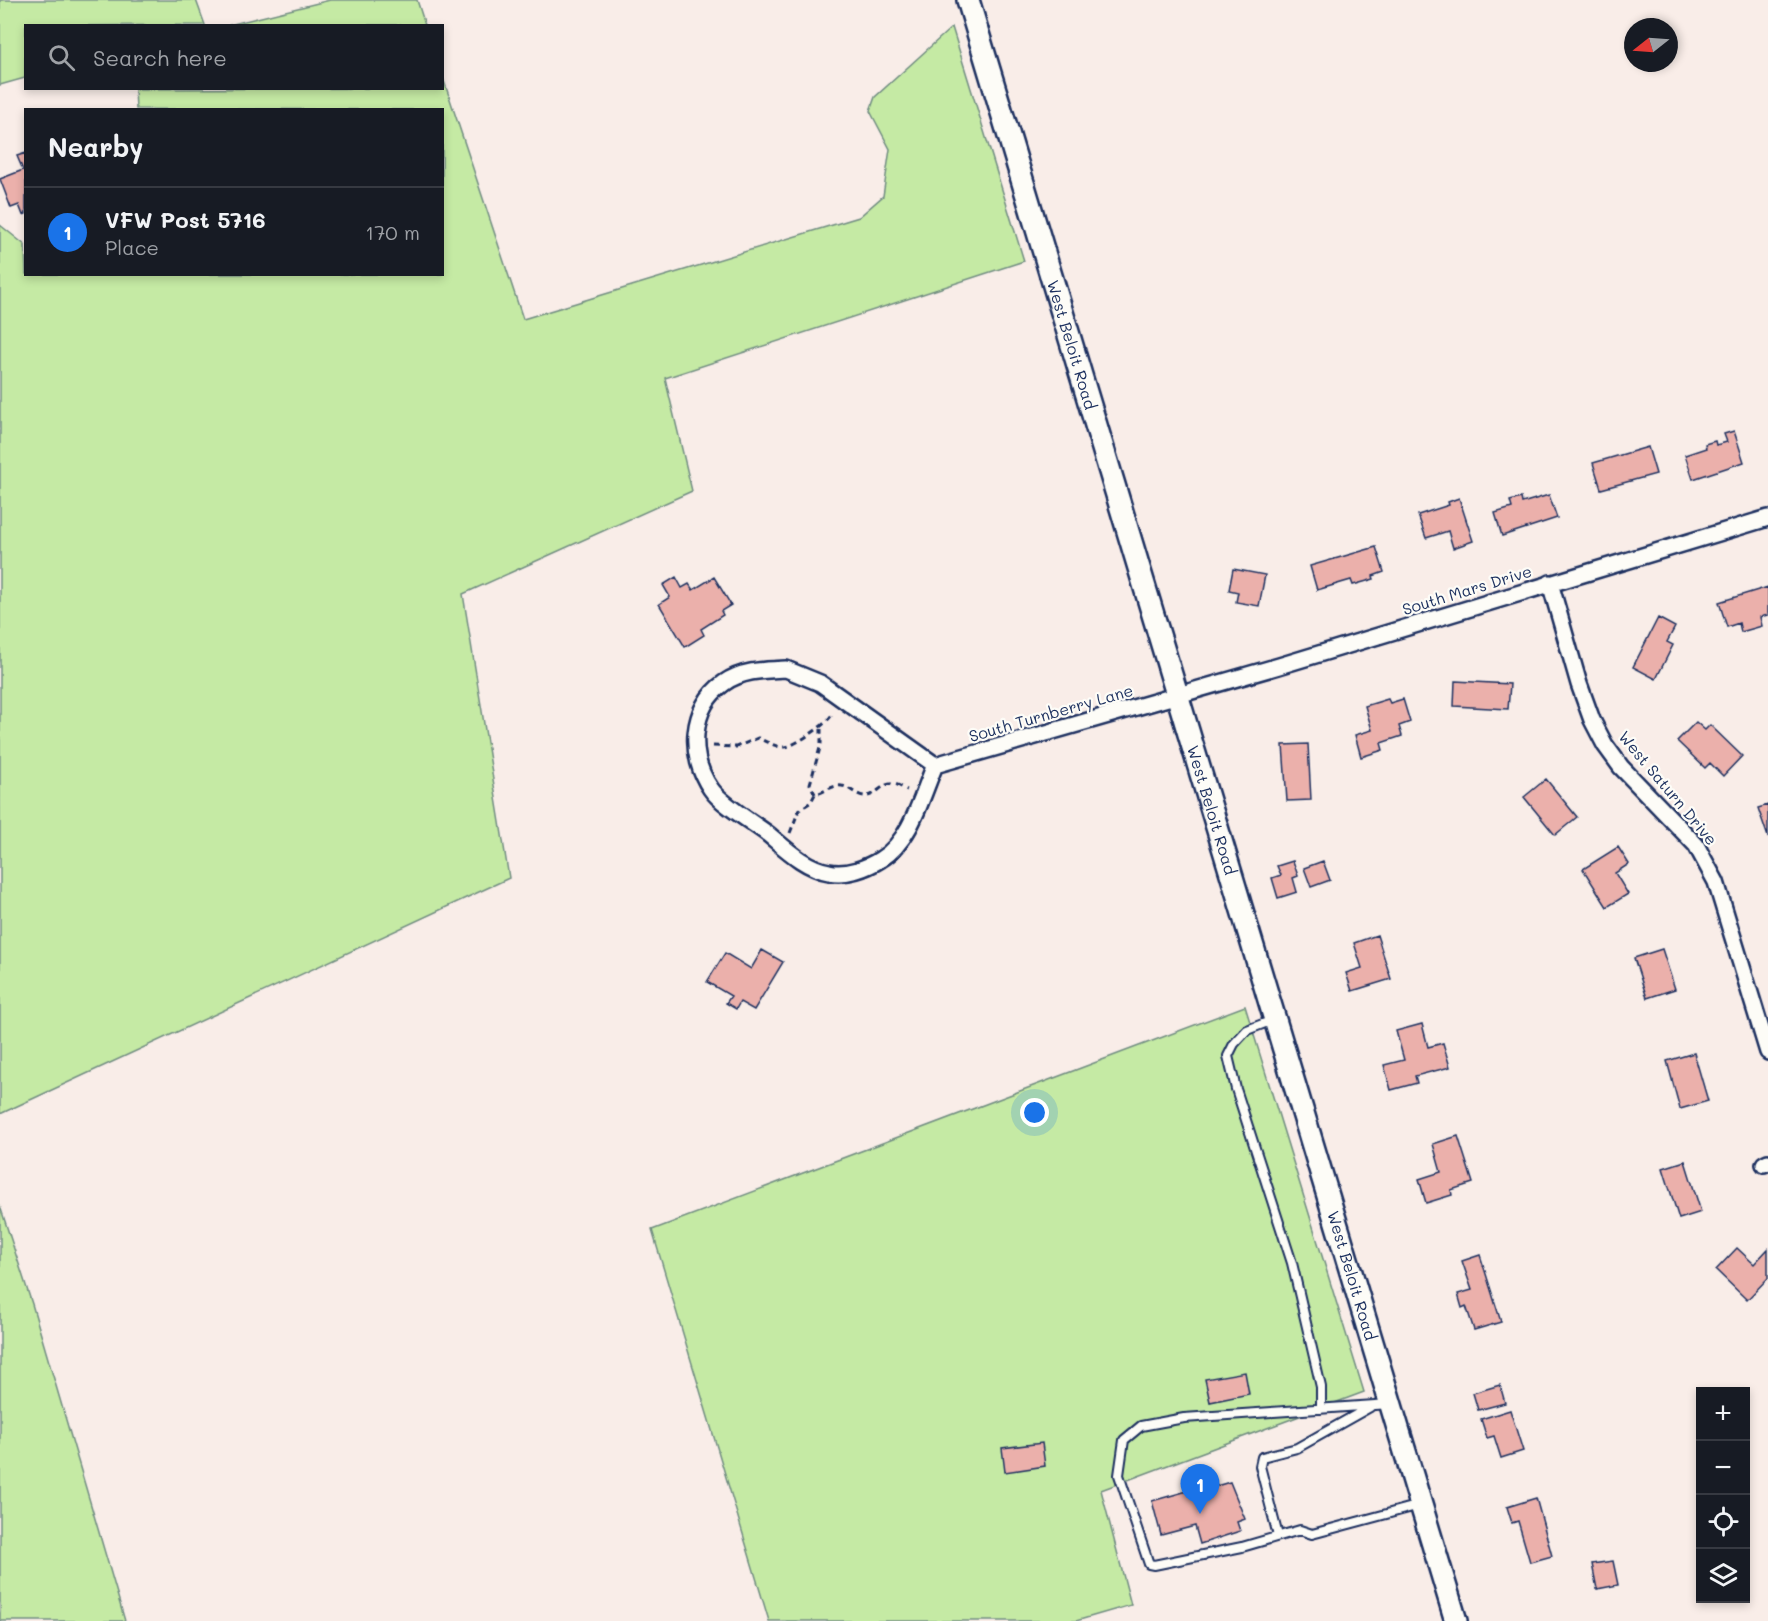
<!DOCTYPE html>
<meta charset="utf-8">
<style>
:root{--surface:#171b24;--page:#20242c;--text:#f1f3f6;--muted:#9ea1a6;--line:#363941;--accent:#1a73e8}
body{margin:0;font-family:Mali,sans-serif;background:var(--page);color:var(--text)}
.controls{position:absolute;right:18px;bottom:18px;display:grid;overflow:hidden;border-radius:0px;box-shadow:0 3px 9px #0003}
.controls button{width:54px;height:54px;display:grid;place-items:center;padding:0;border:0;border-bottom:2px solid var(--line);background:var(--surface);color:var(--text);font:30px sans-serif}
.compass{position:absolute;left:1624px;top:18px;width:54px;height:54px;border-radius:50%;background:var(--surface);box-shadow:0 3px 9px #0003;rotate:253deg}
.you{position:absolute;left:1035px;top:1113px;width:21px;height:21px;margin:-15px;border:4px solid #fff;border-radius:50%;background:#1a73e8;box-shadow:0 0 0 9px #1a73e833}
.badge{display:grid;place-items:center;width:39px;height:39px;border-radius:50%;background:var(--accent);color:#fff;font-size:20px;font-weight:700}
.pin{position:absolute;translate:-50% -50px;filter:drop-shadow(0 2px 3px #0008)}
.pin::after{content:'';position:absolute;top:32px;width:21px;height:18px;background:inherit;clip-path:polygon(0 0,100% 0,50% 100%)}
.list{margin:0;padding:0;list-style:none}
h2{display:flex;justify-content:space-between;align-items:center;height:78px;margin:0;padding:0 24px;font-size:26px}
h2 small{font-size:20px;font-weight:400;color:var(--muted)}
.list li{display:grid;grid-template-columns:39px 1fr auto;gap:18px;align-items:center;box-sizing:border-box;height:90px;padding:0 24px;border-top:2px solid var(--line)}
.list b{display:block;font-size:22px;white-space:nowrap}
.list p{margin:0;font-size:20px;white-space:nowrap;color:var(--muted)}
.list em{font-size:20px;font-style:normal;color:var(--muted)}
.icon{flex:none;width:33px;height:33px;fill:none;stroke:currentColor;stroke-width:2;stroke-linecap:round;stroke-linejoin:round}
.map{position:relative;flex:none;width:1768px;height:1621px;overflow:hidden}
.search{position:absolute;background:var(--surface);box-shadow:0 3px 9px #0003;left:24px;top:24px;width:420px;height:66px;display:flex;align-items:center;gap:15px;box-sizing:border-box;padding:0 21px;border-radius:0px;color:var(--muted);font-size:22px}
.panel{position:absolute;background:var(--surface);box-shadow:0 3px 9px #0003;left:24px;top:108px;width:420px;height:168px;border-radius:0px}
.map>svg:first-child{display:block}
</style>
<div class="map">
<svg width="1768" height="1621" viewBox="0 0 1768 1621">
<rect width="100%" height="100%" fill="#f9ede8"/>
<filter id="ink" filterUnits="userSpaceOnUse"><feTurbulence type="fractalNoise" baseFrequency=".0167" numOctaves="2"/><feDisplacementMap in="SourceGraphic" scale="12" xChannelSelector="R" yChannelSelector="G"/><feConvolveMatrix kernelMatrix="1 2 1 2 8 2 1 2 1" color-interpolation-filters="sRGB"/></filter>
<g filter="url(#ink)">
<!-- green -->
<path fill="#c5eaa4" stroke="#708c81" stroke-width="1.5" d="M0 0H196L205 25 26 26 25 78 0 85Z
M330 0H417L425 25H229Z
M952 27 1024 261 665 378 692 491 463 594 509 878 0 1114V225L25 245 26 274H442V110L136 109 135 89 442 88 443 78 523 319 859 217 883 196 890 149 870 111 875 97Z
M1245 1006 1364 1392 1101 1490 1131 1605 1076 1621H769L652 1230Z
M0 1206 32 1304 125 1621H0Z"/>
<!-- building -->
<path fill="#ebb0ab" stroke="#1b2f5e" stroke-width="1.5" d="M26 153V214L23 215 19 205 11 208 0 179 23 170 17 156Z
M1734 431 1744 462 1693 479 1685 455 1706 448 1705 444 1715 441 1716 445 1727 442 1724 434Z
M1648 447 1656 474 1601 489 1593 463Z
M1549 495 1557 518 1502 536 1495 513 1512 508 1510 501 1521 498 1522 503Z
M1459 498 1473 541 1453 548 1448 531 1426 538 1418 515 1449 505 1448 502Z
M1376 547 1384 572 1373 576 1374 579 1353 585 1351 580 1317 590 1310 566Z
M1233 569 1265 575 1259 606 1236 602 1238 592 1229 590Z
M676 577 682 588 689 584 693 590 714 577 731 605 721 611 723 615 701 629 704 635 685 647 659 604 670 597 663 585Z
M1768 587V615L1760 617 1762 626 1741 632 1739 623 1727 627 1719 602Z
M1658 618 1675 627 1667 642 1673 645 1656 679 1633 667Z
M1455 681 1510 684 1508 709 1454 706Z
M1388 699 1390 703 1403 699 1410 722 1399 726 1402 736 1381 743 1383 750 1361 757 1355 735 1372 730 1365 706Z
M1696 722 1705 730 1710 725 1742 756 1723 776 1710 763 1705 768 1677 741Z
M1308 744 1311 800 1287 801 1283 745Z
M1546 779 1577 817 1555 835 1524 797Z
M1768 805V837L1758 808Z
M1618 847 1629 864 1615 873 1628 894 1607 907 1583 869Z
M1293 861 1298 876 1293 878 1297 892 1278 898 1272 878 1281 875 1277 866Z
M1323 861 1330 880 1311 887 1304 868Z
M1377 935 1391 979 1352 991 1346 973 1362 968 1354 943Z
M1662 949 1675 989 1647 998 1634 958Z
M762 950 783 962 754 1010 740 1002 736 1009 726 1003 731 996 707 982 725 953 751 969Z
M1422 1024 1428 1047 1443 1043 1450 1067 1415 1076 1417 1083 1391 1090 1384 1065 1404 1060 1396 1031Z
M1694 1053 1708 1101 1680 1109 1667 1061Z
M1458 1136 1473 1183 1451 1190 1452 1195 1426 1203 1419 1179 1441 1172 1433 1144Z
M1685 1161 1701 1212 1679 1219 1663 1168Z
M1737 1248 1754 1264 1768 1249V1278L1747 1300 1716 1270Z
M1480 1255 1501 1322 1474 1330 1466 1306 1462 1308 1458 1294 1472 1290 1462 1261Z
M1245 1372 1249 1394 1210 1402 1205 1379Z
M1500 1385 1505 1403 1478 1410 1473 1393Z
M1510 1410 1523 1451 1501 1458 1494 1436 1487 1438 1481 1419Z
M1042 1443 1045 1466 1005 1472 1002 1448Z
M1230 1482 1245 1519 1237 1522 1240 1531 1200 1544 1195 1526 1161 1535 1152 1501 1205 1486 1206 1489Z
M1536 1498 1552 1556 1530 1562 1518 1521 1512 1523 1507 1507Z
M1613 1561 1618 1585 1597 1589 1592 1564Z"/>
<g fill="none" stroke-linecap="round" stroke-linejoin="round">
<defs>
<path id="service" d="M1273 1020 1247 1030 1234 1044 1228 1056 1236 1089 1292 1263 1321 1387V1409
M1390 1404 1184 1418 1141 1426 1124 1440 1119 1475 1149 1564 1154 1565 1242 1547 1300 1530 1312 1534 1420 1505
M1278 1536 1260 1466 1262 1457 1297 1448 1370 1407"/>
<path id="minor" d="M1550 583 1579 684 1592 720 1605 745 1621 767 1696 845 1716 882 1768 1052
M786 669 820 683 935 765C922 795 911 841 881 859 867 868 846 876 829 872 805 868 786 849 768 834 752 822 721 804 711 789 688 756 690 707 724 683 742 670 765 670 786 669Z
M935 765 1279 666 1768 518
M1764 1164 1768 1162"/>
<g id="secondary">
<path id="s1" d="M968 0 1456 1621"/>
</g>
</defs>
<!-- service casing -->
<use href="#service" stroke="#1b2f5e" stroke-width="12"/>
<!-- minor casing -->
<use href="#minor" stroke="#1b2f5e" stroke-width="20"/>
<!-- secondary casing -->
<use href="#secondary" stroke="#1b2f5e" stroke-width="26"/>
<!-- path -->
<path stroke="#1b2f5e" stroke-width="3" stroke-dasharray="6 4.5" stroke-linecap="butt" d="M713 746 736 747 758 738C765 741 777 748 785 747 795 746 831 722 833 712
M815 794 810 784 821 744V729
M790 833 799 810 811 802 815 794C824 793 833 784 842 786 849 787 856 795 864 796 876 798 882 781 895 784 899 785 904 789 907 790"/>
<!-- service -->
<use href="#service" stroke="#fdfcf7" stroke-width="8"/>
<!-- minor -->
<use href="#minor" stroke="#fdfcf7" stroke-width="15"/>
<!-- secondary -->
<use href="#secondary" stroke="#fdfcf7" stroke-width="21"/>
</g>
</g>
<g text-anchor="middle" stroke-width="4.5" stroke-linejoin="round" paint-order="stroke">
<!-- street labels -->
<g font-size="16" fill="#1b2f5e" stroke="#fdfcf7">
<text dy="6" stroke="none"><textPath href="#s1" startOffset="360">West Beloit Road</textPath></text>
<text transform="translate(1467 590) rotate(-17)" y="6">South Mars Drive</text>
<text transform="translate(1051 713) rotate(-16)" y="6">South Turnberry Lane</text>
<text transform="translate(1668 788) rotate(50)" y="6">West Saturn Drive</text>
<text dy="6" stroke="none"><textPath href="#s1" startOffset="846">West Beloit Road</textPath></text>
<text dy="6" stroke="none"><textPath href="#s1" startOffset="1332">West Beloit Road</textPath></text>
</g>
</g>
</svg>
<div class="controls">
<button>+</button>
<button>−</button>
<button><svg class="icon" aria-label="locate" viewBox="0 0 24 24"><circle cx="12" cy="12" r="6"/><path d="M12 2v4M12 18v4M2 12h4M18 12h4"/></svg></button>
<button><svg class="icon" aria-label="layers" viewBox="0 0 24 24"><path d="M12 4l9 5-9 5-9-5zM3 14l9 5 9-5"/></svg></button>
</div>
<svg class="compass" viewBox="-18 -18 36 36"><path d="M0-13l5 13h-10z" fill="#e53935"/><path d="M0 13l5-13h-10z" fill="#9ea1a6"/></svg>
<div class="you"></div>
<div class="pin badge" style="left:1200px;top:1514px">1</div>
<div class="search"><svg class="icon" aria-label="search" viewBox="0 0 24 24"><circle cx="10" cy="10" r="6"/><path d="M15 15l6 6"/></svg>Search here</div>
<section class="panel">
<h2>Nearby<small></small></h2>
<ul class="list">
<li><span class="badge">1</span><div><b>VFW Post 5716</b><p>Place</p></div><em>170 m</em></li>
</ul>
</section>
</div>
